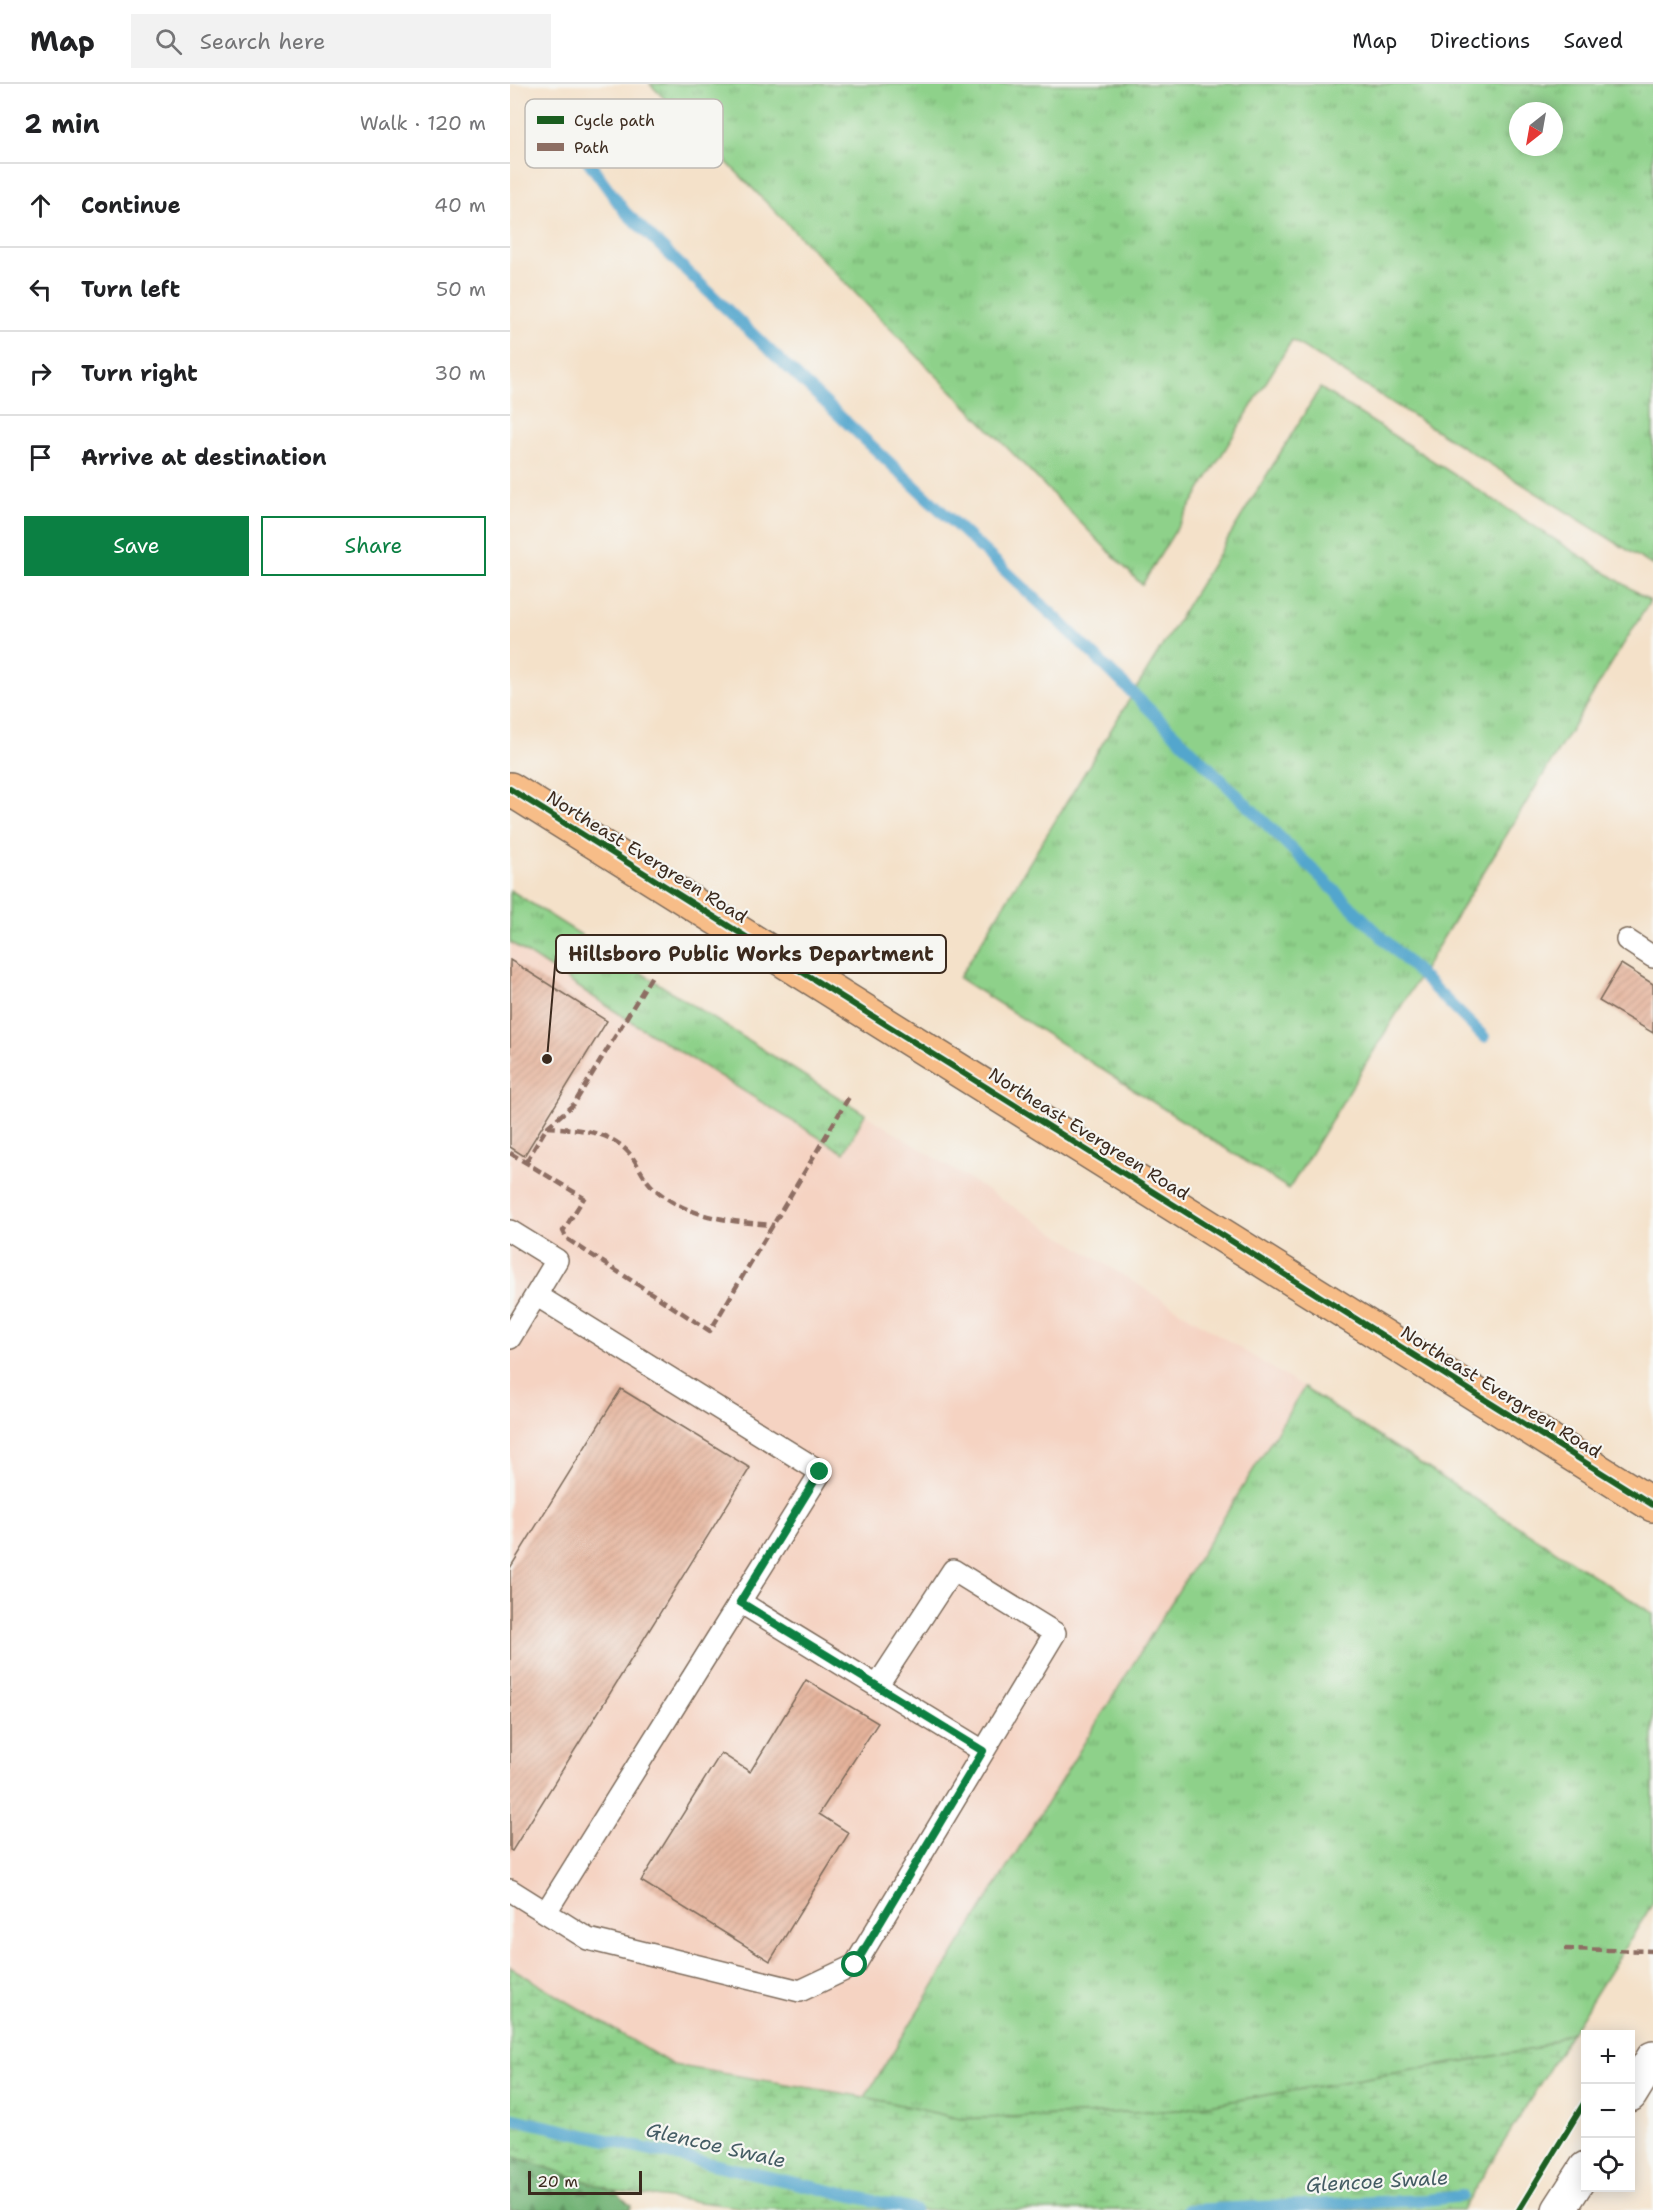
<!DOCTYPE html>
<meta charset="utf-8">
<style>
:root{--surface:#fff;--page:#f2f2f2;--text:#202124;--muted:#757577;--line:#e0e0e0;--accent:#0b8043}
body{margin:0;font-family:"Shantell Sans",sans-serif;background:var(--page);color:var(--text)}
.controls{position:absolute;right:18px;bottom:18px;display:grid;overflow:hidden;border-radius:0px;box-shadow:0 3px 15px #0003}
.controls button{width:54px;height:54px;display:grid;place-items:center;padding:0;border:0;border-bottom:2px solid var(--line);background:var(--surface);color:var(--text);font:30px sans-serif}
.compass{position:absolute;left:999px;top:18px;width:54px;height:54px;border-radius:50%;background:var(--surface);box-shadow:0 3px 15px #0003;rotate:211deg}
.scale{position:absolute;left:18px;bottom:15px;width:114px;box-sizing:border-box;padding-left:6px;border:3px solid #3b2a1e;border-top:0;font-size:16px;line-height:21px;white-space:nowrap;color:#3b2a1e;-webkit-text-stroke:4px #f6f6f2;paint-order:stroke}
.stop{position:absolute;width:18px;height:18px;margin:-14px;border:4px solid #0b8043;border-radius:50%;background:#fff}
.stop.end{background:#0b8043;border-color:#fff;box-shadow:0 2px 6px #0008}
.list{margin:0;padding:0;list-style:none}
h2{display:flex;justify-content:space-between;align-items:center;height:78px;margin:0;padding:0 24px;font-size:26px}
h2 small{font-size:20px;font-weight:400;color:var(--muted)}
.list li{display:grid;grid-template-columns:39px 1fr auto;gap:18px;align-items:center;box-sizing:border-box;height:84px;padding:0 24px;border-top:2px solid var(--line)}
.list b{display:block;font-size:22px;white-space:nowrap}
.list em{font-size:20px;font-style:normal;color:var(--muted)}
.actions{display:flex;gap:12px;padding:18px 24px}
.actions a{flex:1;padding:14px 0;border:2px solid var(--accent);border-radius:0px;text-align:center;font-size:21px;color:var(--accent)}
.actions .main{background:var(--accent);color:#fff}
.icon{flex:none;width:33px;height:33px;fill:none;stroke:currentColor;stroke-width:2;stroke-linecap:round;stroke-linejoin:round}
.map{position:relative;flex:none;width:1143px;height:2126px;overflow:hidden}
header{display:flex;align-items:center;gap:36px;box-sizing:border-box;height:84px;padding:0 30px;background:var(--surface);border-bottom:2px solid var(--line)}
header strong{font-size:28px}
nav{display:flex;gap:33px;margin-inline-start:auto;font-size:21px}
.search{width:420px;height:54px;background:var(--page);display:flex;align-items:center;gap:15px;box-sizing:border-box;padding:0 21px;border-radius:0px;color:var(--muted);font-size:22px}
main{display:flex}
aside{flex:1;background:var(--surface)}
.map>svg:first-child{display:block}
</style>
<header>
<strong>Map</strong>
<div class="search"><svg class="icon" aria-label="search" viewBox="0 0 24 24"><circle cx="10" cy="10" r="6"/><path d="M15 15l6 6"/></svg>Search here</div>
<nav><a>Map</a><a>Directions</a><a>Saved</a></nav>
</header>
<main>
<aside>
<h2>2 min<small>Walk · 120 m</small></h2>
<ul class="list">
<li><svg class="icon" aria-label="ahead" viewBox="0 0 24 24"><path d="M12 20V5M6 11l6-6 6 6"/></svg><div><b>Continue</b></div><em>40 m</em></li>
<li><svg class="icon" aria-label="left" viewBox="0 0 24 24"><path d="M17 20v-9H6M10 6l-5 5 5 5"/></svg><div><b>Turn left</b></div><em>50 m</em></li>
<li><svg class="icon" aria-label="right" viewBox="0 0 24 24"><path d="M7 20v-9h11M14 6l5 5-5 5"/></svg><div><b>Turn right</b></div><em>30 m</em></li>
<li><svg class="icon" aria-label="arrive" viewBox="0 0 24 24"><path d="M6 21V4h12l-3 4 3 4H6"/></svg><div><b>Arrive at destination</b></div></li>
</ul>
<div class="actions"><a class="main">Save</a><a>Share</a></div>
</aside>
<div class="map">
<svg width="1143" height="2126" viewBox="0 0 1143 2126">
<defs>
<pattern id="grass-tufts" width="24" height="20" patternUnits="userSpaceOnUse" patternTransform="scale(1.5)"><rect width="24" height="20" fill="#8ed18a"/><path d="M3 7l-1-3M5 7V3M7 7l1-3M15 17l-1-3M17 17v-4M19 17l1-3" fill="none" stroke="#75aa70"/></pattern>
<pattern id="forest-firs" width="22" height="20" patternUnits="userSpaceOnUse" patternTransform="scale(1.5)"><rect width="22" height="20" fill="#72b376"/><path d="M5 1l3.5 6h-7zM16 11l3.5 6h-7z" fill="#5f9260"/></pattern>
<pattern id="wetland-marsh" width="20" height="14" patternUnits="userSpaceOnUse" patternTransform="scale(1.5)"><rect width="20" height="14" fill="#8ed18a"/><path d="M1 5h8M5 5V1M11 12h8M15 12V8" fill="none" stroke="#75aa70"/></pattern>
<pattern id="building-hatch" width="6" height="6" patternUnits="userSpaceOnUse" patternTransform="scale(1.5)"><rect width="6" height="6" fill="#e5b39b"/><path d="M-1 1l2-2M0 6l6-6M5 7l2-2" fill="none" stroke="#c59a85"/></pattern>
</defs>
<rect width="100%" height="100%" fill="#f6f6f2"/>
<filter id="ink" filterUnits="userSpaceOnUse"><feTurbulence type="fractalNoise" baseFrequency=".0167" numOctaves="2"/><feDisplacementMap in="SourceGraphic" scale="12" xChannelSelector="R" yChannelSelector="G"/><feConvolveMatrix kernelMatrix="1 2 1 2 8 2 1 2 1" color-interpolation-filters="sRGB"/></filter>
<filter id="wash" filterUnits="userSpaceOnUse"><feTurbulence type="fractalNoise" baseFrequency=".008" numOctaves="4" result="noise"/><feDisplacementMap in="SourceGraphic" scale="24" xChannelSelector="R" yChannelSelector="G"/><feGaussianBlur stdDeviation="1.35" result="paint"/><feColorMatrix in="noise" values="0 0 0 0 0 0 0 0 0 0 0 0 0 0 0 0 0 1.4 0 .05"/><feComposite in="paint" operator="in"/></filter>
<g filter="url(#wash)">
<rect width="100%" height="100%" fill="#f4e1c9"/>
<!-- built -->
<path fill="#f5d3c2" d="M0 809 794 1304 728 1417 355 2013 163 1981 0 1883Z"/>
<!-- grass -->
<path fill="url(#grass-tufts)" stroke="#647e54" stroke-width="1.5" fill-rule="evenodd" d="M140 0H1143V482L782 256 632 501ZM1008 27H1044V63H1008Z
M810 304 1140 517 779 1105 449 894Z
M0 806 355 1030 334 1069 114 933 0 858Z
M794 1304 1143 1530V1819L1062 1948 1025 1965 670 2026 451 2035 355 2013Z"/>
<!-- forest -->
<path fill="url(#forest-firs)" stroke="#566e4a" stroke-width="1.5" d="M0 2071 105 2107 121 2122 120 2126H0Z"/>
<!-- wetland -->
<path fill="url(#wetland-marsh)" stroke="#647e54" stroke-width="1.5" d="M0 1883 163 1981 355 2013 451 2035 670 2026 1025 1965 1062 1948 952 2126H251L105 2107 0 2071Z"/>
<g fill="none" stroke-linecap="round" stroke-linejoin="round">
<!-- stream -->
<path stroke="#52a6cd" stroke-width="12" d="M46 33 115 128 274 280 548 536 974 953
M0 2034 404 2126
M678 2126 917 2116 951 2112"/>
</g>
<g id="blocks">
<!-- building -->
<path fill="url(#building-hatch)" d="M0 876 97 937 14 1072 0 1063Z
M1111 880 1143 900V949L1089 917Z
M111 1305 240 1384 2 1767 0 1766V1484Z
M296 1596 368 1639 309 1730 339 1749 260 1877 131 1797 211 1669 240 1688Z"/>
</g>
</g>
<g filter="url(#ink)">
<use href="#blocks" fill-opacity="0" stroke="#7c6a5a" stroke-width="1.5"/>
<g fill="none" stroke-linecap="round" stroke-linejoin="round">
<defs>
<path id="lane" d="M1117 856 1143 873
M0 1147 47 1176 0 1254
M26 1211 311 1388 36 1828
M230 1518 367 1602
M0 1806 78 1855 290 1907 345 1881 545 1549 443 1486 367 1602 473 1667"/>
<path id="street" d="M1120 2011 1143 1974
M1049 2126 1076 2084"/>
<path id="primary" d="M0 705 1143 1421"/>
</defs>
<!-- lane casing -->
<use href="#lane" stroke="#7c6a5a" stroke-width="24"/>
<!-- street casing -->
<use href="#street" stroke="#7c6a5a" stroke-width="36"/>
<!-- primary casing -->
<use href="#primary" stroke="#7c6a5a" stroke-width="36"/>
<!-- lane -->
<use href="#lane" stroke="#fff" stroke-width="21"/>
<!-- street -->
<use href="#street" stroke="#fff" stroke-width="33"/>
<!-- primary -->
<use href="#primary" stroke="#f7bd88" stroke-width="33"/>
<!-- quiet -->
<path stroke="#8d6e63" stroke-width="4.5" stroke-dasharray="9 4.5" stroke-linecap="butt" d="M37 1043C65 1045 99 1046 119 1069 129 1080 133 1096 146 1106 178 1134 224 1138 264 1141
M0 1069 74 1114 53 1147 57 1155 200 1247 339 1013
M16 1078 37 1043 64 1020 143 890
M1055 1865 1143 1867"/>
<defs>
<path id="cycleway" d="M0 705 1143 1421
M1009 2126 1076 2016"/>
</defs>
<!-- cycleway casing -->
<use href="#cycleway" stroke="#f6f6f2" stroke-width="10"/>
<!-- cycleway -->
<use href="#cycleway" stroke="#1b5e20" stroke-width="6"/>
</g>
</g>
<g fill="none" stroke-linecap="round" stroke-linejoin="round" filter="url(#ink)">
<!-- route -->
<path stroke="#0b8043" stroke-width="8" d="M310 1388 230 1518 473 1667 345 1881"/>
</g>
<g text-anchor="middle" stroke-width="4.5" stroke-linejoin="round" paint-order="stroke">
<!-- street labels -->
<g font-size="18" fill="#3b2a1e" stroke="#f6f6f2">
<text transform="translate(137 773) rotate(32)" y="6">Northeast Evergreen Road</text>
<text transform="translate(579 1050) rotate(32)" y="6">Northeast Evergreen Road</text>
<text transform="translate(991 1308) rotate(32)" y="6">Northeast Evergreen Road</text>
</g>
<!-- water labels -->
<g font-size="20" font-style="italic" fill="#445c64" stroke="#f6f6f2">
<text transform="translate(206 2061) rotate(13)" y="7">Glencoe Swale</text>
<text transform="translate(867 2097) rotate(-3)" y="7">Glencoe Swale</text>
</g>
</g>
<!-- legend -->
<rect x="15" y="15" width="198" height="69" rx="9" fill="#f6f6f2" stroke="#beb9b2" stroke-width="1.5"/>
<rect x="27" y="32" width="27" height="8" fill="#1b5e20"/>
<rect x="27" y="59" width="27" height="8" fill="#8d6e63"/>
<g font-size="16" fill="#3b2a1e">
<text x="64" y="42">Cycle path</text>
<text x="64" y="69">Path</text>
</g>
<!-- callouts -->
<path fill="none" stroke="#3b2a1e" stroke-width="2" d="M37 975L46 870"/>
<circle fill="#3b2a1e" stroke="#f6f6f2" stroke-width="2" cx="37" cy="975" r="6"/>
<rect fill="#f6f6f2" stroke="#3b2a1e" stroke-width="2" x="46" y="851" width="390" height="38" rx="6"/>
<g font-size="20" text-anchor="middle" font-weight="bold" fill="#3b2a1e">
<text x="241" y="877">Hillsboro Public Works Department</text>
</g>
</svg>
<div class="controls">
<button>+</button>
<button>−</button>
<button><svg class="icon" aria-label="locate" viewBox="0 0 24 24"><circle cx="12" cy="12" r="6"/><path d="M12 2v4M12 18v4M2 12h4M18 12h4"/></svg></button>
</div>
<svg class="compass" viewBox="-18 -18 36 36"><path d="M0-13l5 13h-10z" fill="#e53935"/><path d="M0 13l5-13h-10z" fill="#757577"/></svg>
<div class="scale">20 m</div>
<div class="stop" style="left:345px;top:1881px"></div>
<div class="stop end" style="left:310px;top:1388px"></div>
</div>
</main>
